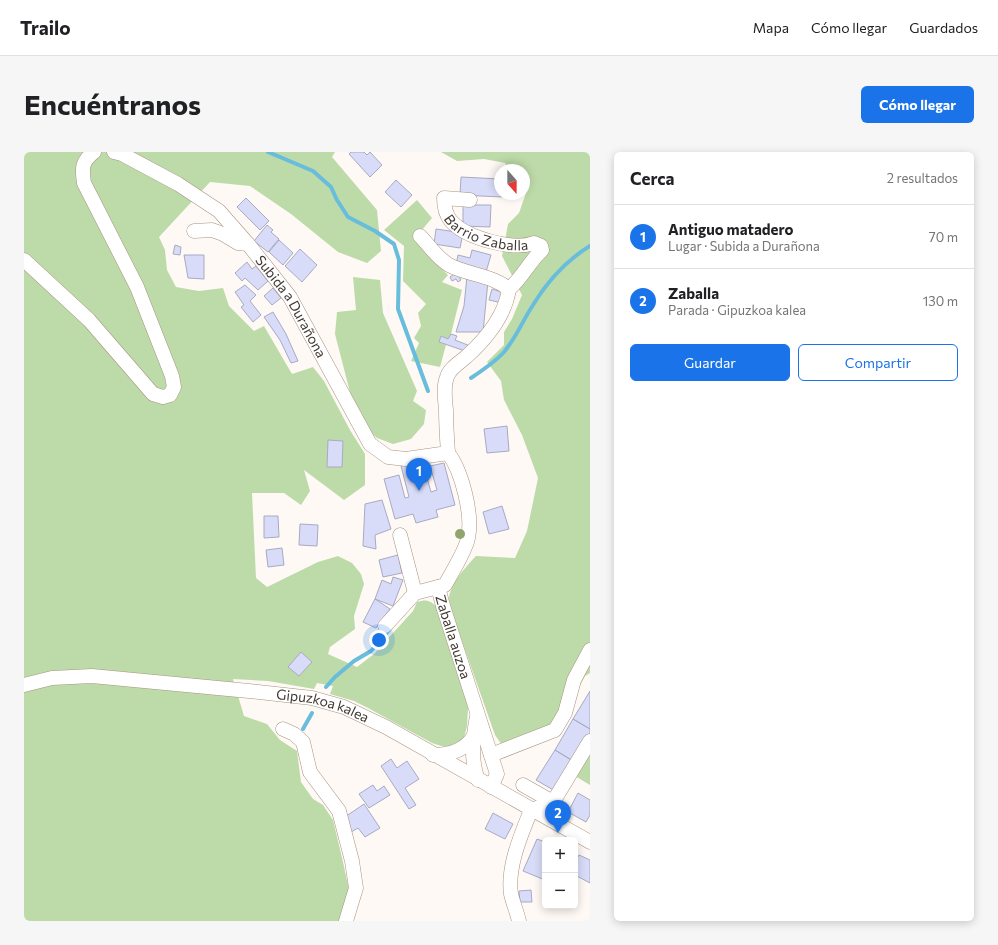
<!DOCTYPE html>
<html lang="es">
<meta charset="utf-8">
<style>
:root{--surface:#fff;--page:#f6f6f6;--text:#202124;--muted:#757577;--line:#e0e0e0;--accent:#1a73e8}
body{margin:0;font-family:Commissioner,sans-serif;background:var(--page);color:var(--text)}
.controls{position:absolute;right:12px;bottom:12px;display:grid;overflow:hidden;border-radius:6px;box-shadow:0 2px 10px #0003}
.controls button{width:36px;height:36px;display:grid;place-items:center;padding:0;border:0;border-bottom:1px solid var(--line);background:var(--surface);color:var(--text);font:20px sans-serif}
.compass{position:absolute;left:470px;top:12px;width:36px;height:36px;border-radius:50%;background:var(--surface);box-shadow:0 2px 10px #0003;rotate:159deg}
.you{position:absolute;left:355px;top:488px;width:14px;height:14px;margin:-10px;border:3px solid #fff;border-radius:50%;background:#1a73e8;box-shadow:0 0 0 6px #1a73e833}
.badge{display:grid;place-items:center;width:26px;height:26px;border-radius:50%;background:var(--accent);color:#fff;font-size:13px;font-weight:700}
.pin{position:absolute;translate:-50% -33px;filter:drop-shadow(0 1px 2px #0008)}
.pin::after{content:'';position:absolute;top:21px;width:14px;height:12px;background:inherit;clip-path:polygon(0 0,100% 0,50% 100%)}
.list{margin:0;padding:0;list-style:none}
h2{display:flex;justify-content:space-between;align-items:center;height:52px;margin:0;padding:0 16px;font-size:17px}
h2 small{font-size:13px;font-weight:400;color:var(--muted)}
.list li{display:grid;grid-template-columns:26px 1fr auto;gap:12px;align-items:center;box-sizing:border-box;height:64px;padding:0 16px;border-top:1px solid var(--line)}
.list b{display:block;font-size:15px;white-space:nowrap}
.list p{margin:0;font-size:13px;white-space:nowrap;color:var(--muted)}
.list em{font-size:13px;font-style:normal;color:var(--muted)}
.actions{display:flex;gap:8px;padding:12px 16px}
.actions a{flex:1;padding:9px 0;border:1px solid var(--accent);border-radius:6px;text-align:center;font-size:14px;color:var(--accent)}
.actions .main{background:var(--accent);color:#fff}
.map{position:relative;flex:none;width:566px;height:769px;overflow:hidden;border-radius:6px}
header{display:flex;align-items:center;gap:24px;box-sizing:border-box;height:56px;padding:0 20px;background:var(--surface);border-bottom:1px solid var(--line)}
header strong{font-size:19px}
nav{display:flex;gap:22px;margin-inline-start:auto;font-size:14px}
.intro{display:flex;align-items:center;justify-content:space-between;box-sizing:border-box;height:96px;padding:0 24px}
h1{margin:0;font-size:28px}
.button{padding:10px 18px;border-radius:6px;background:var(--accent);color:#fff;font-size:14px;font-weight:700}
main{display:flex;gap:24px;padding:0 24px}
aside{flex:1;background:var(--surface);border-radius:6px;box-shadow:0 2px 10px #0003}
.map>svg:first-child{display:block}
</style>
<header>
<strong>Trailo</strong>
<nav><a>Mapa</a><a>Cómo llegar</a><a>Guardados</a></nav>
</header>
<div class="intro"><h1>Encuéntranos</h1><a class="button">Cómo llegar</a></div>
<main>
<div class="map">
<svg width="566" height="769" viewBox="0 0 566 769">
<rect width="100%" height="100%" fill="#fef9f5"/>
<!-- green -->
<path fill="#bddba8" d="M0 0H311L308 5 353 58 357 99 343 111 314 100 267 62 226 34 186 30 135 85 141 98 143 118 152 135 175 139 199 136 205 154 230 179 240 174 268 222 289 215 300 229 326 278 341 302V333L320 348 280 318 286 339 277 353 260 341H228L232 426 243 435 294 410 314 404 328 411 337 422 340 432 330 464 331 477 306 495 304 502 333 515 350 502 389 459 393 450C402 447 406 448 413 455L441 538 444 556 443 574 440 586 432 593 420 595 408 591 344 556 330 549 306 542 309 534 293 531 290 537 244 529 209 527 220 564 243 572 256 588 273 599 277 630 289 647 299 653 309 668 319 710 325 738 315 769H0Z
M417 0H566V521L561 524 542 560 527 575 478 593 471 583 427 458C427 455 425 450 425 446 427 430 442 415 452 404L491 406 503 379 514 326 498 283 480 248 477 229 463 210 480 193V180L488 167 498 143 478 104 484 72 495 61 502 41 500 38V18H486L481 11 460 7 433 9Z
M393 48 408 66 391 86 410 109 424 123 418 130 438 138 427 182 424 187 417 184 415 190 422 193 416 215 387 209 395 191 390 186 397 174 394 161 402 152 379 129 380 94 360 78Z
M329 125 356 128 359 161 393 239 389 249 402 258 400 272 387 287 369 292 353 286 341 275 328 248 311 182 313 160 332 158Z
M566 598V633L551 624Z"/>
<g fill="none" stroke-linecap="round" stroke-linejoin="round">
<!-- stream -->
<path stroke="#69bddc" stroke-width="4" d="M244 0 289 19 307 35 313 48 324 65 351 79 370 92 375 108 374 157 404 239
M447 226C459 218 471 210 480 200 492 186 499 168 509 153 523 130 543 108 566 94
M302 535 311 525 330 509 347 499 365 478
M279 577 288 561"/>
</g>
<!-- building -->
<path fill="#d9dcf8" stroke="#a7aac3" d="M327 0H340L343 3 346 0 358 13 346 25 325 2Z
M437 25 476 27V42H478V45L436 43Z
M372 28 388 43 377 55 361 40Z
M222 46 245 69 236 78 213 55Z
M439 53H467L466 75 439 74Z
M243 73 249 78 247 80 255 87 244 100 230 89Z
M412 77 439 81 436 96 410 92Z
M255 88 269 101 259 113 245 100Z
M151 93 157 95 156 103 149 102Z
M276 97 293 113 278 130 261 114Z
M448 98 467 103 462 120 432 113 434 103 446 106Z
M160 103H180V127L164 126Z
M223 110 228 117 232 114 244 129 234 138 221 126 218 129 211 121Z
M433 120 437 128 434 130 432 127 428 129 426 125Z
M443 124 464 129 459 180H432L440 154Z
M221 133 232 143 226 149 237 163 229 170 217 155 220 153 211 140Z
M249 136 257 146 248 153 240 144Z
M468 137 481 141 478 151 465 148Z
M249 160 262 182 274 209 267 211 256 188 240 165Z
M427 182 433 184 431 188 446 194 441 199 415 190 417 184 424 187Z
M483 274 485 299 463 301 460 277Z
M304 288 319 289 318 315H303Z
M398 308 407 340 413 338 406 314 420 311 431 353 412 358 414 365 392 371 389 362 371 367 360 327 375 323 381 346 385 345 377 314Z
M358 348 367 377 351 383 352 397 339 394 341 352Z
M478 354 485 377 465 382 459 360Z
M240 364H254L255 385 240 386Z
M276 372 294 373 293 394 275 393Z
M258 396 260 413 244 415 242 398Z
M374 403 378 421 359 425 355 408Z
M369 425 379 428 369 454 351 447 358 428 367 432Z
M351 447 366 457 352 476 339 470Z
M277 500 288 510 275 524 264 515Z
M566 539V577L549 567Z
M549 567 566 577V581L549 609 531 598Z
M531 598 549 609 531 639 512 628Z
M367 607 373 616 383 609 395 627 381 636 392 653 385 657 357 614Z
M349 633 353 639 360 634 366 643 345 656 335 642Z
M554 641 566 648V663L562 670 544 660Z
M340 652 356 676 341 685 334 676 324 682 321 665Z
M469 661 489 672 481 687 461 677Z
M513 687 521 690V728L499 719Z
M555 703 566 708V731L551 723V710Z
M507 738 508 750H496L495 739Z"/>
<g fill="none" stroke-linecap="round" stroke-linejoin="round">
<defs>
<g id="minor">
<path id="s1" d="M90 0 98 2 154 32 195 59 224 92 266 145 346 292 364 305 382 307 424 301"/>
<path id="s2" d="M446 48 420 46C420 54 422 63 427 69 442 86 489 99 510 91L517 94 518 98C505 110 498 126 485 137"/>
<path d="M170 79 188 78 199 82 214 91 224 92"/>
<path d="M396 84C405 93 413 106 425 113 444 123 468 123 485 137 481 165 462 187 442 205 435 211 425 217 423 225 419 235 421 247 422 258 422 272 423 287 424 301"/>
<path d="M0 108 65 168 129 242 139 245 146 243 150 235 148 224 113 135 60 31C58 17 57 10 70 0"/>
<path id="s3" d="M424 301C438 319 449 363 444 386 442 398 427 422 421 433L414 435 419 454 473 622 467 635"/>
<path d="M376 383 391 441"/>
<path d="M361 474 391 441 414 435"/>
<path id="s4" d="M0 533 28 526 68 524 225 539 288 546 320 555 362 575 566 690"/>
<path d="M453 564C449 586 446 607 454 628"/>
<path d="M259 577 270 582 279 590 286 620 315 659 328 709 332 736 322 769"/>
<path d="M409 603C425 603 440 599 449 585"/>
<path d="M467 603 531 578 541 561 550 528 566 498"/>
<path d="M499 633 529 650"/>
<path d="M495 769C493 760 489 751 487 742 483 715 497 683 507 658L529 650 566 589"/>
</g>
</defs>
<!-- minor casing -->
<use href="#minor" stroke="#a89381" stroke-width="15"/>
<!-- minor -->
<use href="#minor" stroke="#fff" stroke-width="14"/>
</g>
<!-- trees -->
<circle fill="#90a46e" cx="436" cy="382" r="5"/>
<g text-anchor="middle" stroke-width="4" stroke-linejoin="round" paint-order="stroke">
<!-- street labels -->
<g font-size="14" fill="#413831" stroke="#fef9f5">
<text dy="5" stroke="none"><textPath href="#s2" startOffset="89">Barrio Zaballa</textPath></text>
<text dy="5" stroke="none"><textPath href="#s1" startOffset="241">Subida a Durañona</textPath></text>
<text dy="5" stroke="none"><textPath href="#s3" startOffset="201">Zaballa auzoa</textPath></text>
<text dy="5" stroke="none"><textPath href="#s4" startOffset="302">Gipuzkoa kalea</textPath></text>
</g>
</g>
</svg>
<div class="controls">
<button>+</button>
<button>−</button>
</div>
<svg class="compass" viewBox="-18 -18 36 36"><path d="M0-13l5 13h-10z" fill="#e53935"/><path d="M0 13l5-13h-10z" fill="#757577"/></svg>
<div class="you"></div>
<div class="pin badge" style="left:395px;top:339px">1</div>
<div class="pin badge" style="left:534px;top:681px">2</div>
</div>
<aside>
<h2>Cerca<small>2 resultados</small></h2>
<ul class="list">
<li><span class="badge">1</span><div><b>Antiguo matadero</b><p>Lugar · Subida a Durañona</p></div><em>70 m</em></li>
<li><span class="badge">2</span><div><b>Zaballa</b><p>Parada · Gipuzkoa kalea</p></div><em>130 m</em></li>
</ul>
<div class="actions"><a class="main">Guardar</a><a>Compartir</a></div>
</aside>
</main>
